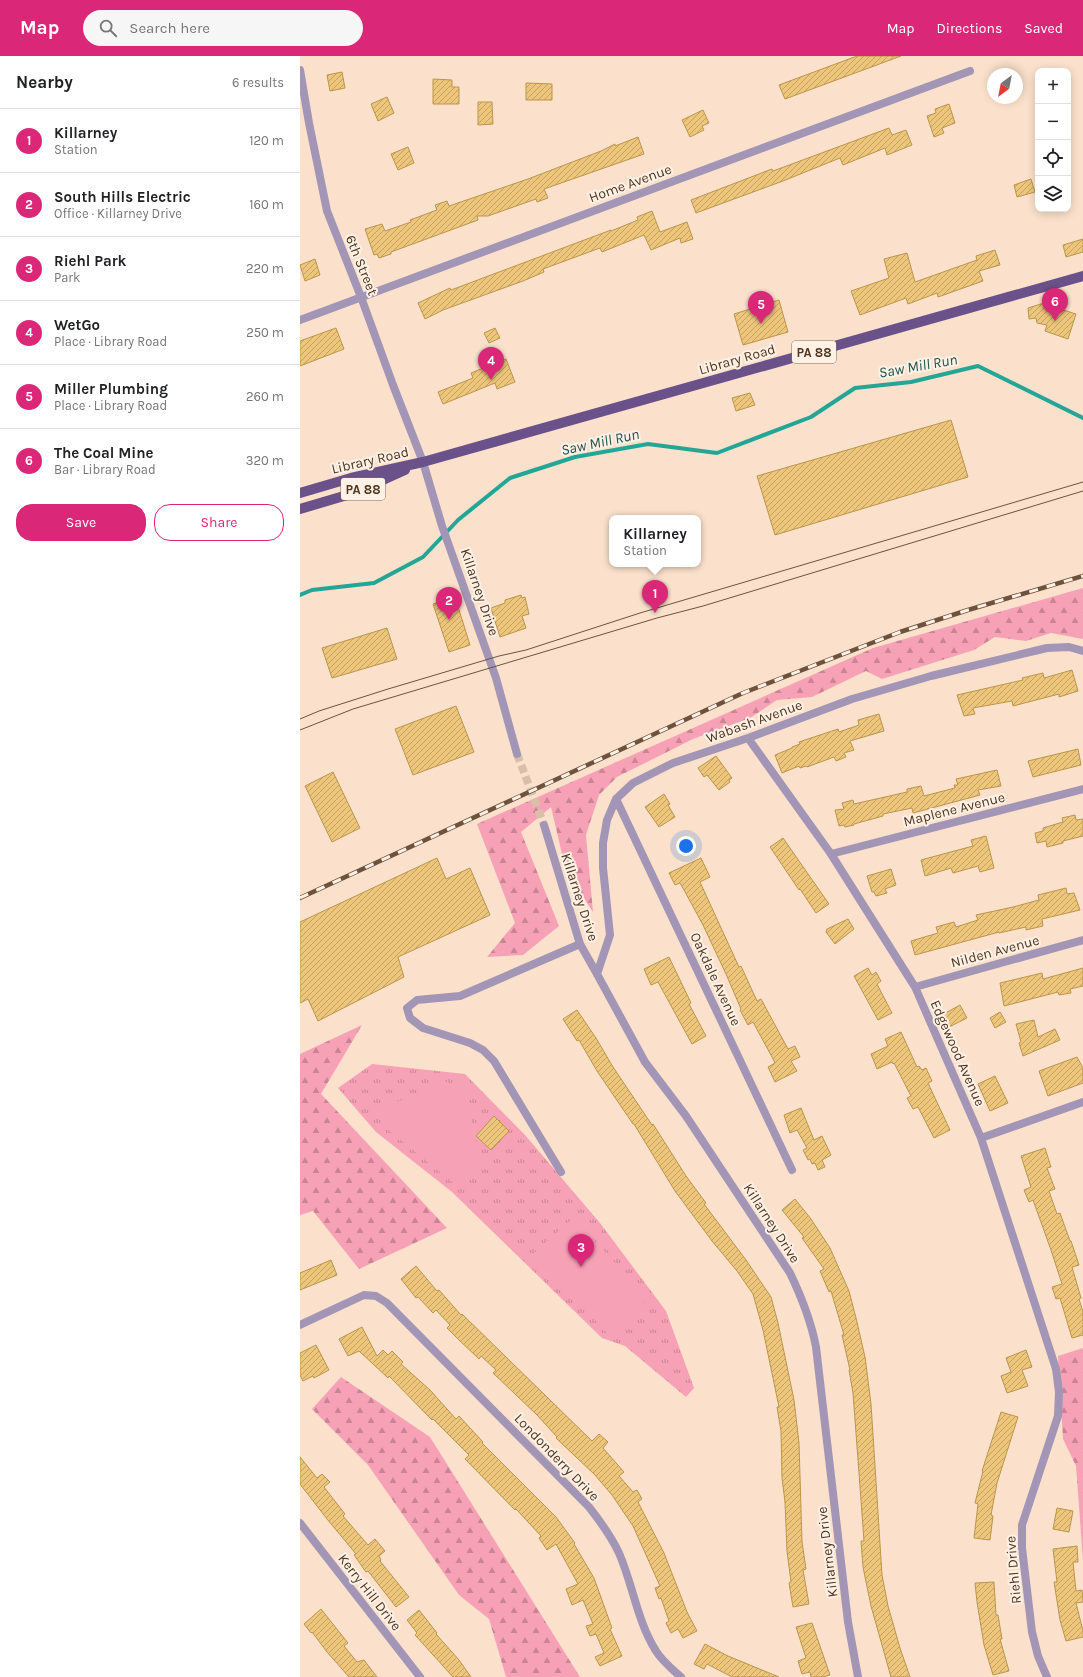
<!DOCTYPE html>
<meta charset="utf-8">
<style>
:root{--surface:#fff;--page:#f6f6f6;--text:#202124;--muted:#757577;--line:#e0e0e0;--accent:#db2777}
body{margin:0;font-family:Karla,sans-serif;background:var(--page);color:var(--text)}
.controls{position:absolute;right:12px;top:12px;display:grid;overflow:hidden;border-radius:8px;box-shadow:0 2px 10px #0003}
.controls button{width:36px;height:36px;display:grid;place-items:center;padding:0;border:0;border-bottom:1px solid var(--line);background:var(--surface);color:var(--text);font:20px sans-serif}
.compass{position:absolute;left:687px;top:12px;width:36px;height:36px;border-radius:50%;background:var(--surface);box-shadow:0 2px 10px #0003;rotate:212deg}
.you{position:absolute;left:386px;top:790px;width:14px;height:14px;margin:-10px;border:3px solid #fff;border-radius:50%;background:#1a73e8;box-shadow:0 0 0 6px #1a73e833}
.badge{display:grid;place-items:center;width:26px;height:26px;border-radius:50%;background:var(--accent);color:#fff;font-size:13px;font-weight:700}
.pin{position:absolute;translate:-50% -33px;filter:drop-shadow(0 1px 2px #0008)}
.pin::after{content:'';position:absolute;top:21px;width:14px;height:12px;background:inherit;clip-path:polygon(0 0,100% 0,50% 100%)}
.popup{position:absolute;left:309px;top:459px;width:92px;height:52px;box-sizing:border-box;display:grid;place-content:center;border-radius:8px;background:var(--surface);filter:drop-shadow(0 1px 3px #0005);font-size:13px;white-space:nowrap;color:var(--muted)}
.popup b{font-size:15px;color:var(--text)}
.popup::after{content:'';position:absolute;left:50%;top:100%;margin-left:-8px;border:8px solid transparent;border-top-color:var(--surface)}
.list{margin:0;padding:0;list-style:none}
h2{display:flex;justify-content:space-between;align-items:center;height:52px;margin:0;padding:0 16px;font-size:17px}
h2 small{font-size:13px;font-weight:400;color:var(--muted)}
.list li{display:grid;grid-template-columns:26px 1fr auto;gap:12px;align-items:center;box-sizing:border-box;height:64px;padding:0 16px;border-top:1px solid var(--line)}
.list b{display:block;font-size:15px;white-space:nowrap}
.list p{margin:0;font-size:13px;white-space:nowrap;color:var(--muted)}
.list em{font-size:13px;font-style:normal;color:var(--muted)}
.actions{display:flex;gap:8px;padding:12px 16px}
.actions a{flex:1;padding:9px 0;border:1px solid var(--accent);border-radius:16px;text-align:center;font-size:14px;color:var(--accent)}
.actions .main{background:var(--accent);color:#fff}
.icon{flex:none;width:22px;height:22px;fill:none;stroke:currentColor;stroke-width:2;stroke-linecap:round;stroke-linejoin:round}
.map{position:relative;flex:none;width:783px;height:1621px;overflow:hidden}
header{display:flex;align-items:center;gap:24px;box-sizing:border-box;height:56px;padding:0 20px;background:var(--accent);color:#fff}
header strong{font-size:19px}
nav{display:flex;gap:22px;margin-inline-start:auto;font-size:14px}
.search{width:280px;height:36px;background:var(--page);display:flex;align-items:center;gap:10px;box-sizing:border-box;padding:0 14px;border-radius:22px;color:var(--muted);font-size:15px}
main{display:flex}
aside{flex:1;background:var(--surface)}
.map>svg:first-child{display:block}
</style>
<header>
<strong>Map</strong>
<div class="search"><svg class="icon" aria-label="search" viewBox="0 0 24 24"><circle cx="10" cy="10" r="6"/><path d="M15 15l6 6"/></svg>Search here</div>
<nav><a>Map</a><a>Directions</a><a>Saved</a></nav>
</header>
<main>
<aside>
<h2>Nearby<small>6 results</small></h2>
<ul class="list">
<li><span class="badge">1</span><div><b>Killarney</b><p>Station</p></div><em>120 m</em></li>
<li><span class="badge">2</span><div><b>South Hills Electric</b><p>Office · Killarney Drive</p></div><em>160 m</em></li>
<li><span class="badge">3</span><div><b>Riehl Park</b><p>Park</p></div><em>220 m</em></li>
<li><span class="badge">4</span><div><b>WetGo</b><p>Place · Library Road</p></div><em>250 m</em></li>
<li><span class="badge">5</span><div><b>Miller Plumbing</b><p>Place · Library Road</p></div><em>260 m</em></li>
<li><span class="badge">6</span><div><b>The Coal Mine</b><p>Bar · Library Road</p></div><em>320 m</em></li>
</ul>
<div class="actions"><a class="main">Save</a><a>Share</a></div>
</aside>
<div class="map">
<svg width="783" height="1621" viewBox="0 0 783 1621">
<defs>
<pattern id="forest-firs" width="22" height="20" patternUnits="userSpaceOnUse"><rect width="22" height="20" fill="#f7a1b7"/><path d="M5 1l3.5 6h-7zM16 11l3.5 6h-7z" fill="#ca8494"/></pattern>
<pattern id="park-tufts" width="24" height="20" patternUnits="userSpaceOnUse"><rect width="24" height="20" fill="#f7a1b7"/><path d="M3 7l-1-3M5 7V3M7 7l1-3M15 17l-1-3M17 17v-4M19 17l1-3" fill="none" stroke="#ca8494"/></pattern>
<pattern id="building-hatch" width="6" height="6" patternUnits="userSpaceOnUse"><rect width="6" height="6" fill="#edc67b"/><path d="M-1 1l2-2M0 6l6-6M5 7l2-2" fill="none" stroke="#c2a264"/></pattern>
</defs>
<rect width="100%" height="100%" fill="#fbe1cb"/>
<!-- forest -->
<path fill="url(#forest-firs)" d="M783 532V583L751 577 726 585 695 581 674 594 582 623 566 615 512 641 477 644 450 662 393 683 317 721 299 739 286 779 293 856 266 815 251 751 221 776 259 870 223 899 187 901 215 867 177 768 573 592Z
M62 969 21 1038 147 1172 59 1213 13 1155 0 1159V998Z
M783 1292V1504L776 1410 763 1383 758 1300Z
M41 1321 130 1381 280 1621H206L189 1563 159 1539 68 1409 12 1353Z"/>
<!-- park -->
<path fill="url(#park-tufts)" d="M72 1008 165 1018 225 1079 300 1167 366 1255 394 1332 386 1341 325 1290 302 1282 152 1136 76 1076 38 1032Z"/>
<!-- pitch -->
<path fill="#f7a1b7" d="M147 1026 164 1033 180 1104 156 1129 85 1071 84 1051Z
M273 1162 348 1242 309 1279 233 1198Z"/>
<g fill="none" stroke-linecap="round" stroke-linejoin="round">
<!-- stream -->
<path stroke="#24a697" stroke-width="4" d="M0 539 12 534 74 527 123 501 158 464 210 422 275 401 348 388 417 397 511 361 555 332 611 326 678 310 783 362"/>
</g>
<!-- building -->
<path fill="url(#building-hatch)" stroke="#bb954a" d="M557 0H601L485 43 479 29Z
M42 16 45 32 30 35 27 19Z
M133 23 152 24V31H159V48H133Z
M226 27 252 28V44H226Z
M87 41 94 57 78 65 71 48Z
M178 46H192L193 68 178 69Z
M649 48 655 67 642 72 644 77 634 81 627 60 636 57 635 53Z
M403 54 409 67 402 70 404 74 390 81 382 64Z
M589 72 592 79 606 74 612 89 587 99 585 92 543 109 540 102 483 125 396 157 391 144 472 113 473 115Z
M338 81 344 98 244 133 248 142 237 146 236 143 188 160H177L178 164 91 196V198L79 202 77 198 74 199 65 173 82 168 85 175 111 166 110 164 137 154 135 149 147 145 149 150 228 123 301 95 315 88V90Z
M108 91 114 107 98 114 91 98Z
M731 123 735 136 717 141 714 129Z
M352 155 360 176 387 166 393 183 381 187 380 182 351 194 344 179 302 196 300 192 243 213 244 216 223 225 143 254 125 263 118 247 150 232 151 234 311 174V175L338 164 337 161Z
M783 183V196L766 201 763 189Z
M695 194 700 209 679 215 683 225 638 241 637 237 608 248 606 242 560 259 551 235 589 222 584 203 607 197 615 226 677 204 676 200Z
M15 203 20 219 5 225 0 209Z
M479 244 488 276 443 289 434 258Z
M754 244 751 250 776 258 768 283 745 275 747 269 737 267 736 262 729 263 728 252Z
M36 272 44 293 0 310V285Z
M195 272 200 282 189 287 184 277Z
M206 303 215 326 197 333 195 327 143 348 138 336 173 322 171 317Z
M450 337 455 349 436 355 432 342Z
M651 364 668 421 475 479 457 420Z
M221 539 222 542 225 541 229 558 222 560 226 572 200 581 191 552 205 547V544Z
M155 541 170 589 149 596 133 548Z
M87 572 97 603 32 622 22 592Z
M772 614 778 635 759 641V638L713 650 712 645 673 652 675 658 664 660 657 639 723 624 722 622 743 617 744 622Z
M156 650 174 696 113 719 95 673Z
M579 658 584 675 550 685 554 694 544 697 546 701 536 705 534 701 507 711 506 710 500 712 499 710 482 717 475 699 492 692V691L500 688 499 686 538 673 539 676 559 669 558 664Z
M778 693 781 709 733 721 728 705Z
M416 700 432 722 429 724 430 726 419 734 407 719 404 721 398 712Z
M697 714 701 730 678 734 680 739 613 757 612 752 583 758V760L554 768V769L545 771 544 769 539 770 535 754 544 753 542 747 553 744 554 748 607 736V733L621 730 624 740 655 732 654 729H658L656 723Z
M33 716 60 772 32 786 5 730Z
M364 738 370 748 368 749 375 761 359 771 345 751Z
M775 759 776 764 783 763V780L763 785V787L747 791 746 785 737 787 735 777 743 775V772L763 766 762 762Z
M686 780 694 812 680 816 678 810 653 817 651 812 625 820 621 804 673 790 671 784Z
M483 782 529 848 516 857 500 833 499 834 470 791Z
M137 802 146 823 170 812 190 859 98 901 104 921 18 965 8 943 0 947V866Z
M401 802 410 821 400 826 439 911 441 910 457 945 461 943 488 993 495 990 500 1001 491 1005 497 1015 475 1026 468 1011 475 1007 472 1001 453 966 448 969 440 954 441 953 426 918 403 869 384 834 380 827 375 829 369 817Z
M591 813 596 829 585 833 587 837 576 840 574 836H572L567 820Z
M766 832 767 838 774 837 780 854 742 863 743 870 726 874V871L699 877V876L615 899 611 885 638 877 636 871 654 866 656 871 678 864 676 859 713 851 739 844 738 839Z
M548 863 554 873 535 888 526 876 527 873Z
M369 901 391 947 389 948 406 980 392 988 358 926 351 929 344 913Z
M568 912 572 919 576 916 581 925 577 928 592 957 578 964 554 920Z
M783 912V930L770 933 771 937 759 939 758 936 704 950 700 927 742 917 743 923Z
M660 949 667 962 649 971 642 959Z
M277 954 296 982 313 1011 352 1069 353 1068 386 1120 406 1147 404 1148 446 1204 471 1241 478 1267 494 1344 499 1387 502 1486 506 1513 503 1514 509 1548 493 1551 489 1527 491 1526 487 1495 485 1446 482 1422 481 1375 477 1351H479L463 1274 453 1238 437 1215 412 1185 375 1135 334 1068H333L297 1015 279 984 277 985 263 963Z
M700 956 706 966 695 972 690 962Z
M734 964 738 981 755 973 760 984 723 1000 719 987 721 986 716 968Z
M601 976 617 1011 619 1010 622 1014 626 1012 632 1025 628 1027 650 1074 634 1082 618 1051 613 1053 607 1042 611 1040 594 1007 593 1008 592 1006 577 1013 571 998 588 990 585 983Z
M777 1001 783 1012V1027L748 1040 739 1015Z
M695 1020 708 1047 690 1055 678 1028Z
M501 1052 514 1084 522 1080 531 1099 522 1104 525 1111 518 1114 515 1107 512 1108 510 1103 508 1104 503 1094 507 1092 497 1074 490 1077 484 1059Z
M194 1060 209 1075 191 1094 176 1080Z
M745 1092 751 1111 747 1112 755 1133 749 1135 757 1158 760 1157 770 1185H771L779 1209 772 1211 781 1242 779 1243 783 1256V1279L772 1282 760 1242 756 1243 752 1231 762 1228 751 1194 733 1144 729 1146 724 1134 731 1131 721 1100Z
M495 1143 511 1163 530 1192 549 1235 556 1262 565 1301 571 1348 582 1519 588 1550 600 1592 610 1621H591L571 1550 563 1511 561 1485H564L559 1417 553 1337 549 1314H550L542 1279H544L531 1235 529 1236 520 1215 524 1213 502 1182 504 1181 482 1154Z
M31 1204 37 1219 0 1234V1217Z
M116 1210 137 1235 139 1234 161 1259 162 1258 292 1385 299 1378 308 1386 303 1392 324 1416 319 1420 333 1436 337 1434 342 1443 338 1446 364 1497 387 1556 397 1575 383 1582 378 1573 371 1577 366 1567 369 1565 361 1542 359 1543 355 1532 360 1530 333 1470 312 1439 295 1419 256 1382 257 1381 237 1359 193 1317 196 1314 181 1300 179 1303 160 1285 147 1272 150 1269 136 1254 133 1257 118 1241 116 1242 101 1223Z
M62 1271 77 1300 83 1294 88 1299 92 1295 103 1306 101 1308 130 1334 156 1363 159 1360 183 1386 182 1387 256 1461 275 1487 274 1488 294 1522 312 1572 310 1573 322 1600 300 1610 295 1601 304 1597 296 1578 290 1580 286 1570 293 1568 283 1544 272 1549 266 1533 278 1528 256 1488 247 1494 239 1482 241 1480 216 1453 215 1454 165 1403 169 1399 133 1363 132 1364 89 1320 88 1322 59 1295 48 1300 39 1283Z
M16 1289 29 1314 14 1322 13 1320 3 1325 0 1319V1297Z
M726 1294 732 1311 722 1314 728 1330 707 1337 701 1320 711 1316 706 1302Z
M701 1356 718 1361 697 1427 691 1459 693 1460 690 1484 674 1482 678 1448 675 1447 683 1415H682Z
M0 1401 17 1422 22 1418 30 1426 24 1431 45 1458 43 1460 68 1489 75 1483 85 1495 79 1500 81 1504 80 1505 109 1541 96 1551 68 1515 66 1516 54 1499 56 1498 27 1463 0 1428Z
M757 1452 773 1455 769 1476 753 1473Z
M777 1490 778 1506H773L776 1535 782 1534 783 1546 776 1547 783 1575V1581L766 1585 760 1564 754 1526H757L753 1493Z
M694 1526 696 1559H698L702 1583H700L709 1615 693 1619 684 1589 677 1546 675 1527Z
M21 1553 48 1587 44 1590 57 1606 64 1604 77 1621H49L27 1596 12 1576 11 1577 4 1568Z
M119 1554 137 1577 136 1578 159 1604 171 1621H153L115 1579 117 1577 107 1564Z
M512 1567 530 1619 523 1621H511L510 1616 502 1618 498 1605 506 1602 496 1571Z
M405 1588 428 1600 479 1621H432L407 1608 404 1613 394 1608Z"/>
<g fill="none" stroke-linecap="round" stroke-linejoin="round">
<!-- minor-tunnel -->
<path stroke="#d9bfa9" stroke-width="8" stroke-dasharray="8 4" stroke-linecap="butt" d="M217 698 244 769"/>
<!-- minor -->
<path stroke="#a295b6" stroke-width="8" d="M0 14 9 67 27 155 61 241 93 329 123 406 142 470 196 622 217 698
M0 264 670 15
M448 682 531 798 615 931 681 1082 756 1313 759 1336 758 1360 722 1469V1492L732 1576 738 1600 747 1621
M316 743 492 1114
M244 769 280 888 297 918 345 1006 386 1060 490 1217C502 1242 511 1265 516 1291L548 1566 558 1621
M531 798 783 733
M297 918 310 879 303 812V787L307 764 316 743 333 727 373 707 448 682 552 643 631 620 747 592 769 591 783 595
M615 931 783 884
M681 1082 783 1046
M261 1116 194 1005 183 994 170 987 123 972 110 962 107 952 117 944 160 940 280 888
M0 1269 64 1239 76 1240 87 1247 289 1451C300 1465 311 1480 319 1497 333 1529 337 1565 356 1595 362 1605 372 1613 381 1621
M0 1467 120 1621"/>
<!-- primary -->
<path stroke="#6a518a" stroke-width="10" d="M0 437 51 422 123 406 783 220
M0 453 54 437 105 414"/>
<!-- tram -->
<path stroke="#6d533d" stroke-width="1" d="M0 663 19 655 88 633 199 600 226 594 340 557 783 426
M0 674 53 653 357 562 403 550 783 435"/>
<defs>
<path id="rail" d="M0 842 443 637 600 576 668 554 783 520"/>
</defs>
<!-- rail casing -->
<use href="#rail" stroke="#6d533d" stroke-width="4.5"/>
<!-- rail -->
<use href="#rail" stroke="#fff1e6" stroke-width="3" stroke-dasharray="9" stroke-linecap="butt"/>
</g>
<g text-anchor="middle" stroke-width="4" stroke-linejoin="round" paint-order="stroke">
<!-- shield labels -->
<g fill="#fff1e6" stroke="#846e5b" stroke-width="1">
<rect x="492" y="285" width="44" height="22" rx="3"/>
<rect x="41" y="422" width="44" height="22" rx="3"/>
</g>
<g font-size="13" font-weight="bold" fill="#50361f">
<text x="514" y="301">PA 88</text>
<text x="63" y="438">PA 88</text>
</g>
<!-- street labels -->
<g font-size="14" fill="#50361f" stroke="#fff1e6">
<text transform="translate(330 127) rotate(-20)" y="5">Home Avenue</text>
<text transform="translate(62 209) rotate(68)" y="5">6th Street</text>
<text transform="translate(437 303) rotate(-16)" y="5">Library Road</text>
<text transform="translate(70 404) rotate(-13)" y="5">Library Road</text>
<text transform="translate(180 536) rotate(71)" y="5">Killarney Drive</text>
<text transform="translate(454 665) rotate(-20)" y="5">Wabash Avenue</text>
<text transform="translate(654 753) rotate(-14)" y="5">Maplene Avenue</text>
<text transform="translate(280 841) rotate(72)" y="5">Killarney Drive</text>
<text transform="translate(695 895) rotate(-15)" y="5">Nilden Avenue</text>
<text transform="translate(416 923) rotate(65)" y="5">Oakdale Avenue</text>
<text transform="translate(658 997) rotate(66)" y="5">Edgewood Avenue</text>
<text transform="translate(472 1167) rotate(57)" y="5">Killarney Drive</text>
<text transform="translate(257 1401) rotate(46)" y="5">Londonderry Drive</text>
<text transform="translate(527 1496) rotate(-97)" y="5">Killarney Drive</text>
<text transform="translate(713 1514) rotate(-95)" y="5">Riehl Drive</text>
<text transform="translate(70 1536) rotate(52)" y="5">Kerry Hill Drive</text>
</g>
<!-- water labels -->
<g font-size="15" font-style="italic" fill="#1f524b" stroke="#fff1e6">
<text transform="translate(618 310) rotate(-10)" y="5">Saw Mill Run</text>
<text transform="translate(300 386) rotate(-12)" y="5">Saw Mill Run</text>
</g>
</g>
</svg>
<div class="controls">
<button>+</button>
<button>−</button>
<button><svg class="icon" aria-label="locate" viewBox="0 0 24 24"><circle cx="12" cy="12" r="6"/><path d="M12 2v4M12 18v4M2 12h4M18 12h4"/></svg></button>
<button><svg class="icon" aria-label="layers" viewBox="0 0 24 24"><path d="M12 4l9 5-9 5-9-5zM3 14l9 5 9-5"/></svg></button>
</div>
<svg class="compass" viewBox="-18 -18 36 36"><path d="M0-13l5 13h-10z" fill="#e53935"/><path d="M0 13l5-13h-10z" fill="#757577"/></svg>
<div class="you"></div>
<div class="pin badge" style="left:355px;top:557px">1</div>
<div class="popup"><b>Killarney</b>Station</div>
<div class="pin badge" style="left:149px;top:564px">2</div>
<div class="pin badge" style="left:281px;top:1211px">3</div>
<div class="pin badge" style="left:191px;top:324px">4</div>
<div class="pin badge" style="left:461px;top:268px">5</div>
<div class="pin badge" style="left:755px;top:265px">6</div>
</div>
</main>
